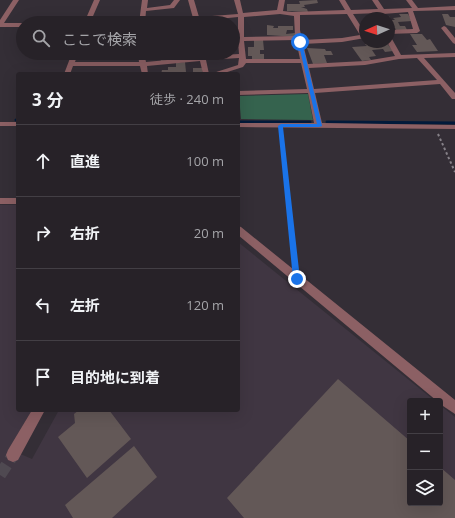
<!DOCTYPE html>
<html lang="ja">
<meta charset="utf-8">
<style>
:root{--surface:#272228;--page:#2f2a30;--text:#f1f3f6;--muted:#a4a4a8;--line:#433f45}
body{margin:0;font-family:"Open Sans","Noto Sans JP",sans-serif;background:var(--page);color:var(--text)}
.controls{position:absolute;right:12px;bottom:12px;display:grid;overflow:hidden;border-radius:4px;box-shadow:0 4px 16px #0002}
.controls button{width:36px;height:36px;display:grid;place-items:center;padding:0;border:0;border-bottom:1px solid var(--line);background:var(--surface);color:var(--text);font:20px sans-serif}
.compass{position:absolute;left:359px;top:12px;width:36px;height:36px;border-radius:50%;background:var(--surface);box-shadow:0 4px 16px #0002;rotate:267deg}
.stop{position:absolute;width:12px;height:12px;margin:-9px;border:3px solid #1a73e8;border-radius:50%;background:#fff}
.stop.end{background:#1a73e8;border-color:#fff;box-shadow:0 1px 4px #0008}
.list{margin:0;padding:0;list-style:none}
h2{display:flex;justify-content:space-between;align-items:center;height:52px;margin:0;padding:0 16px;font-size:17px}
h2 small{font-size:13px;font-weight:400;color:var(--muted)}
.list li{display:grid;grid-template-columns:26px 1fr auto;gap:12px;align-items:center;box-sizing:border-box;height:72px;padding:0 16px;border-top:1px solid var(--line)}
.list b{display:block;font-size:15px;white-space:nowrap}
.list em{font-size:13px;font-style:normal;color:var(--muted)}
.icon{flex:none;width:22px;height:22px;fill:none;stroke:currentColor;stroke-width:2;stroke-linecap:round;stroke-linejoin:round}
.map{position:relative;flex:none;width:455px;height:518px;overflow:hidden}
.search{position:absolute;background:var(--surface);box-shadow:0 4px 16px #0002;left:16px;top:16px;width:224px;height:44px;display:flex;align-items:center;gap:10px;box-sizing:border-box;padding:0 14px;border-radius:22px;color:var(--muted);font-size:15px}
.panel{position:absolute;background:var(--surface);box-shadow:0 4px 16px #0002;left:16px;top:72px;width:224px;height:340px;border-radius:4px}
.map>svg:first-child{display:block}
</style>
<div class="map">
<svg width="455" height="518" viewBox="0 0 455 518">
<rect width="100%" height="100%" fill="#342e36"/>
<!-- built -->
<path fill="#403642" d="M0 205H18V410H32L9 449 32 459 59 410H238V242L435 401H410V503H440V405L455 417V518H0Z"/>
<!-- green -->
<path fill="#35634e" d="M308 94 313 120 241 119 239 96Z"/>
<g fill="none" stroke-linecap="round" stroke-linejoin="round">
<!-- stream -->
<path stroke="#021a3a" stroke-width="3" d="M16 120H18
M238 122H310
M327 122 455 123"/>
</g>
<!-- building -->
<path fill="#635857" d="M317 0 318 3 304 5 305 7H301L307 9 308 12 287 11V4H300L299 1Z
M399 14H408L412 21 398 22 400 26H405L407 30H396L395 28H389V16L391 20H395L393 18 401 17Z
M442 14H448L450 17H455V27L446 25Z
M267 25 274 26 273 28H278V26H293V30H287L286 34 295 33 296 37 267 35Z
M410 34H422L427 40 430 39 438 51 417 52 412 45H417Z
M254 40H263L264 50H260V54H264V59H252V56H248V47H254Z
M386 42 393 51 385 52 383 49 372 50 376 56 369 57 371 60 362 61 352 47 367 46 365 44Z
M307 48 325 49 326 51H331L333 55H324L327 63 313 64Z
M174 53H184L185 59 161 61 159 55Z
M185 62 186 72H193V68H202L203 74H161L162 70H168V67H176V63Z
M338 379 410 441V503H440V467L455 480V518H244L227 498Z
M79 410H109L131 439 87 478 58 437 75 423 74 414Z
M134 446 157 477 112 518H73L65 505Z"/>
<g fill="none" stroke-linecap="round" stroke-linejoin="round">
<!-- minor-tunnel -->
<path stroke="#4f4951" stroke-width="12" stroke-dasharray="12 6" stroke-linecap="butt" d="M0 475 13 455"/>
<!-- path-far1 -->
<path stroke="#868188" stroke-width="2" stroke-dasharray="2.5 2.5" stroke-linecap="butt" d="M282 134 289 201
M438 134 455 172"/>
<!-- path -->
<path stroke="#868188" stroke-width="2.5" stroke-dasharray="3 3" stroke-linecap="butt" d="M289 200 295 262"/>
<!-- minor -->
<path fill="#8c6064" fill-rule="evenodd" d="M13 0H19L4 23H23V27H0V20Z
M94 0H100L90 23H84Z
M142 0H148L147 8 170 5 174 0H180L174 8 146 11 145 23H139Z
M188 0H194L199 17 238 14 234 0H240L243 13 277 10 279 0H285L283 11 292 12 345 10 339 0H345L351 10 378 9 372 0H378L384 9 412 8 406 0H412L418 8 455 6V10L413 11 420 31 417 33 389 34V30L413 29 408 12 383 14 380 13 353 14 365 33V38L342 42 303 44 308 64 365 61 395 56 387 42H389V37L392 39 401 55 455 53V57L424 58 455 93V99H452L440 84 315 93 322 123 455 125V129L238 127V123H314L308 93 238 95V91L307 89 301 63H246L243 67 221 74H210L238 65 239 58 206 60 209 74H203L200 61 147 66 148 74H142L140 66H73L70 74H64L72 53H78L75 62H139L138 53H144L146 62 199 57 198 53H204L205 56 239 54 238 41H233V37H238V17L199 21 200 23H194V22L166 23 169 21 193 18ZM280 14 294 16 295 36 244 37V17ZM347 14 360 35 342 38 302 40 300 30V15ZM296 40 300 59H246L244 41ZM417 58 437 80 314 89 309 68 365 65 399 59Z
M444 26 446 27 455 38V44L453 43 441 28Z
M0 122H18V126H0Z
M0 198H18V204H0Z
M238 226 241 227 455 400V414L440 404V401H437L238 235Z
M32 410H45L18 460 13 462 8 460 6 455 8 450Z"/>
</g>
<!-- route -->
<path fill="#1a73e8" d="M298 41 302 42 322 126 319 127H283L300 279 297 281 293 279 278 126 281 124H317Z"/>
</svg>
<div class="controls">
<button>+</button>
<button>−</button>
<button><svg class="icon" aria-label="layers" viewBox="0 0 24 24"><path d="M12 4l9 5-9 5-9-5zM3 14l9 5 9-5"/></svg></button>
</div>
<svg class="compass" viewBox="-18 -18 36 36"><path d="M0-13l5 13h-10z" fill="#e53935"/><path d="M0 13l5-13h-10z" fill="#a4a4a8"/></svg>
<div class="stop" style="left:300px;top:42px"></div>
<div class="stop end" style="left:297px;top:279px"></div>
<div class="search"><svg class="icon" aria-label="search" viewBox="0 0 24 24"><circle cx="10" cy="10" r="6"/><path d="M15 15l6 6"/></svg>ここで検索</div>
<section class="panel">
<h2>3 分<small>徒歩 · 240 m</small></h2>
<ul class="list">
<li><svg class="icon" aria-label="ahead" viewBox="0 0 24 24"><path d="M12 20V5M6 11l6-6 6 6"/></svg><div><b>直進</b></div><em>100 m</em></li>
<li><svg class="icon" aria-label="right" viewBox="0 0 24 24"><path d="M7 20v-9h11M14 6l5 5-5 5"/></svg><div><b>右折</b></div><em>20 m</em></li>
<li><svg class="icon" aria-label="left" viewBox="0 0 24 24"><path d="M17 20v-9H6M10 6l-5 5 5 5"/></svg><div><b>左折</b></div><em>120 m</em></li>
<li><svg class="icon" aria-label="arrive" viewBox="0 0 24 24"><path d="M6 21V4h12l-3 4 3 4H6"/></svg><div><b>目的地に到着</b></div></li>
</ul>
</section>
</div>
